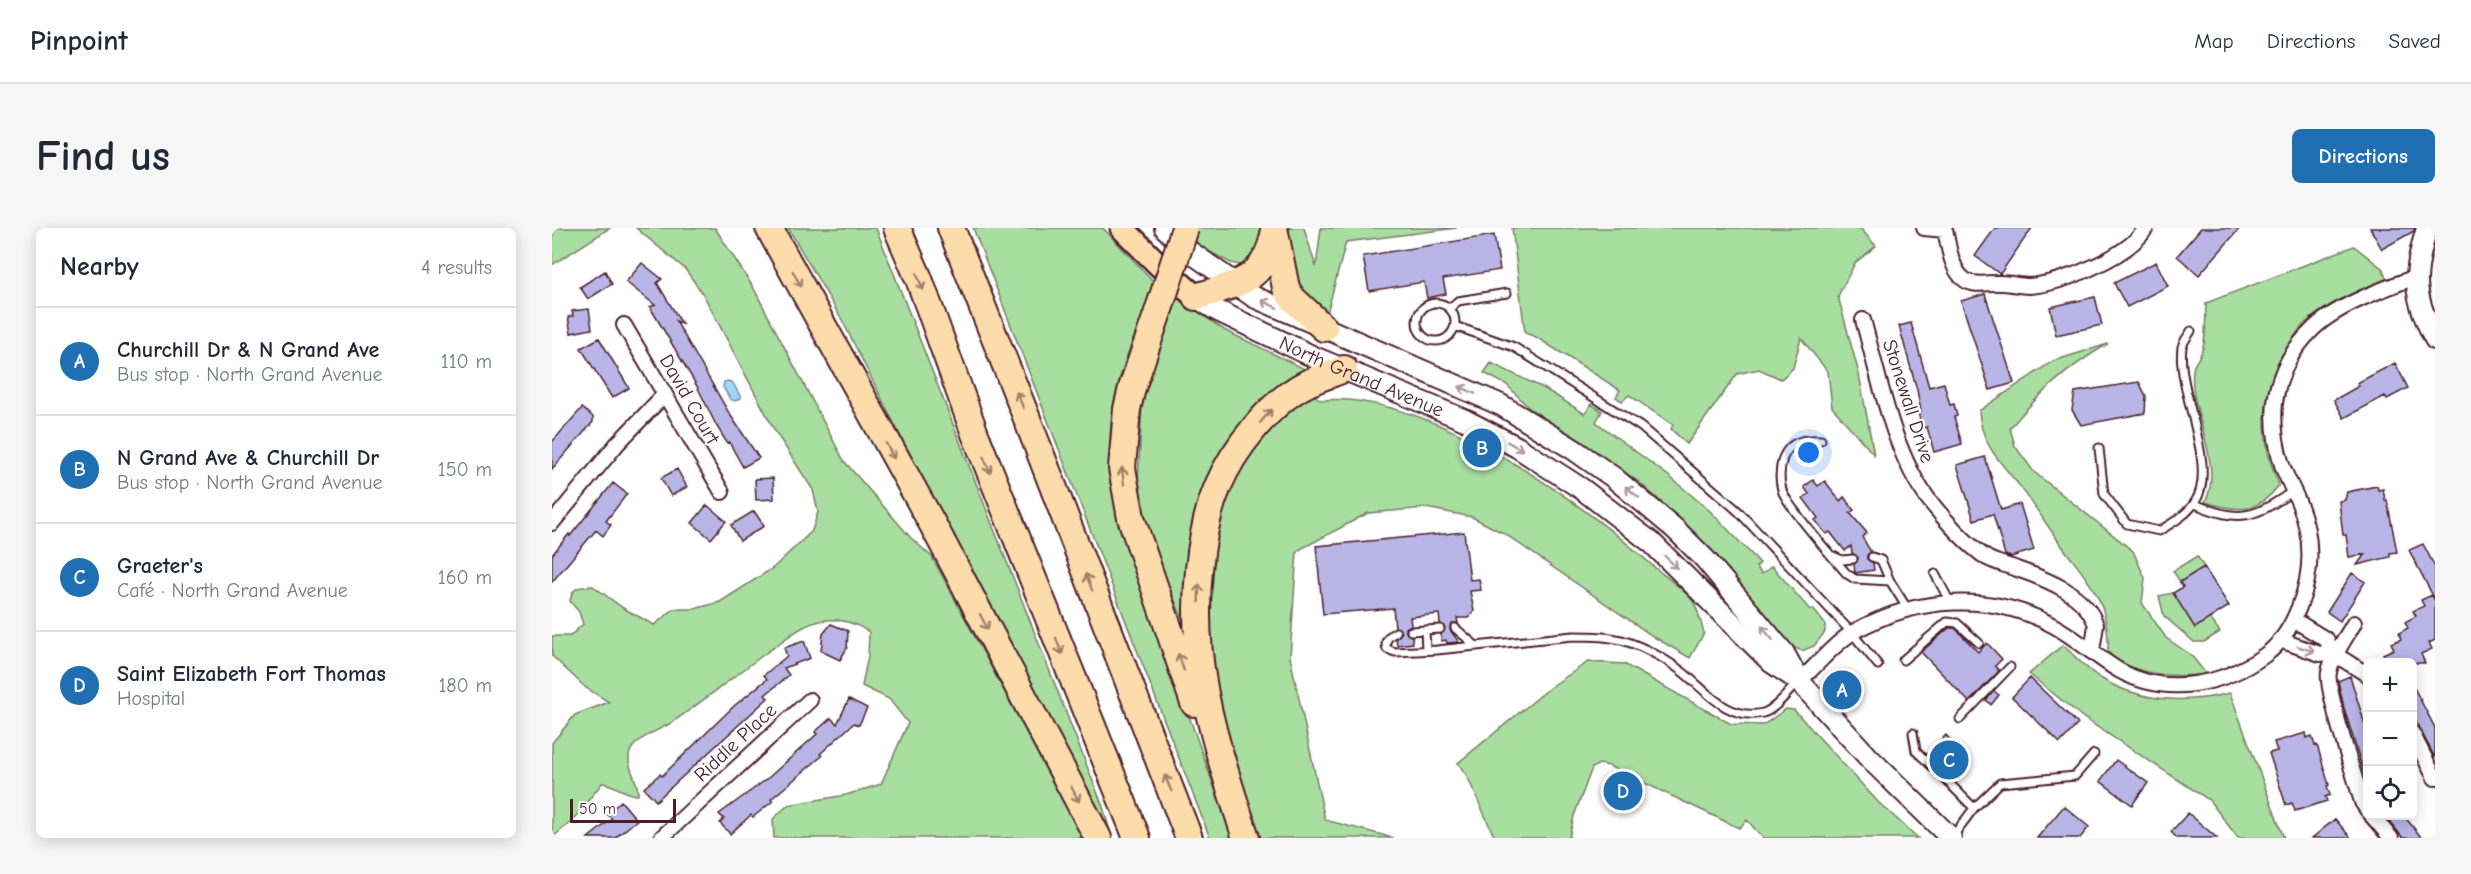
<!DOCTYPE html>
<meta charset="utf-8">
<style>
:root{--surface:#fff;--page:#f6f6f7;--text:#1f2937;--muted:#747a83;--line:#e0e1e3;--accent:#1f6fb2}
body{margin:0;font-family:"Comic Neue",sans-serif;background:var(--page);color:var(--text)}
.controls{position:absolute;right:18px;bottom:18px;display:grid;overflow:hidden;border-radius:9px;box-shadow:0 3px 15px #0003}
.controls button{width:54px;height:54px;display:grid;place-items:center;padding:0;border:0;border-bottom:2px solid var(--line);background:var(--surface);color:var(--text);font:30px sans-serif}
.scale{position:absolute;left:18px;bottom:15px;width:106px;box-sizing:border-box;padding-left:6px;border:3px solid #4a1f2b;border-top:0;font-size:16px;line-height:21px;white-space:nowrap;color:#4a1f2b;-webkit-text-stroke:4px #fff;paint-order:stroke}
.you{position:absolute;left:1257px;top:225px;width:21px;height:21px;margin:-15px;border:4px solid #fff;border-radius:50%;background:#1a73e8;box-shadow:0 0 0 9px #1a73e833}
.badge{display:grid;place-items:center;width:39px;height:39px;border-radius:50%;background:var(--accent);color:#fff;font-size:20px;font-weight:700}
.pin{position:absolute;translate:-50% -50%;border:3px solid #fff;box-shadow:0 2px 6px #0006}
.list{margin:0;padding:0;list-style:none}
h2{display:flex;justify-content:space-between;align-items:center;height:78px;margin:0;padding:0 24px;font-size:26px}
h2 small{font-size:20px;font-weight:400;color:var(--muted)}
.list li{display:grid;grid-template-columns:39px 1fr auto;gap:18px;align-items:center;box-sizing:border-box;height:108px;padding:0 24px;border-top:2px solid var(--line)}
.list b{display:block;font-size:22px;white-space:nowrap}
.list p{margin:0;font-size:20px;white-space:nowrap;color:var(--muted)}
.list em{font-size:20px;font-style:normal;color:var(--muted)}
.icon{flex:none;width:33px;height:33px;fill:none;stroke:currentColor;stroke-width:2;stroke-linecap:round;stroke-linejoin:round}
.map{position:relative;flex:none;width:1883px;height:610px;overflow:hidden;border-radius:9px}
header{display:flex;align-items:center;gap:36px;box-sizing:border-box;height:84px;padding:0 30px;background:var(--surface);border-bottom:2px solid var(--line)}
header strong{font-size:28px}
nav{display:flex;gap:33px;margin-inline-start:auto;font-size:21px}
.intro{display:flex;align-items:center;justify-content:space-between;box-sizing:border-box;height:144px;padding:0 36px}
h1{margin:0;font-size:42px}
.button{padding:15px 27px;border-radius:9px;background:var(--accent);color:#fff;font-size:21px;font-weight:700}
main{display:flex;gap:36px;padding:0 36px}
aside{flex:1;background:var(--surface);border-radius:9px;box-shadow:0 3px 15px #0003}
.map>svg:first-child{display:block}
</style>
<header>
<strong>Pinpoint</strong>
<nav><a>Map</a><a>Directions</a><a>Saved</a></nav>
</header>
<div class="intro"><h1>Find us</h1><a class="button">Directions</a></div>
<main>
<aside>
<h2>Nearby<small>4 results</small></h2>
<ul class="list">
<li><span class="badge">A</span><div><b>Churchill Dr &amp; N Grand Ave</b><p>Bus stop · North Grand Avenue</p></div><em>110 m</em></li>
<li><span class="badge">B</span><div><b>N Grand Ave &amp; Churchill Dr</b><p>Bus stop · North Grand Avenue</p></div><em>150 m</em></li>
<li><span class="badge">C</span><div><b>Graeter's</b><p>Café · North Grand Avenue</p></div><em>160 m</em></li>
<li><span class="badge">D</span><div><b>Saint Elizabeth Fort Thomas</b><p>Hospital</p></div><em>180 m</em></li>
</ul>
</aside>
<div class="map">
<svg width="1883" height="610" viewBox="0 0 1883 610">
<rect width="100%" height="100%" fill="#fff"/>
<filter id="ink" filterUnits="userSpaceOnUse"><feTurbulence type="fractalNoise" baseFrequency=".0167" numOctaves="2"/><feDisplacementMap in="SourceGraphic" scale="12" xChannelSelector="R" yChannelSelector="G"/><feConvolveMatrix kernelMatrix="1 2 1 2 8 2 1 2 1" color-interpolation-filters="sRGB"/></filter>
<g filter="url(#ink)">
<!-- green -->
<path fill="#a8dea0" stroke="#797e66" stroke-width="1.5" d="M3 0H58L0 37V11Z
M84 0H163L201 59 292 233 359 310 380 329 531 610H222L221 591 236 577 294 567 329 556 356 495 337 471 310 458 316 428 317 404C301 393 280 388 261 395 245 400 231 413 218 422 185 446 153 472 119 495 107 502 83 511 78 524 73 538 87 552 86 567 73 567 63 556 50 555L20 593 0 610V515L23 487 57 474 34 460 0 428V408H18L31 396 27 384 18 373C21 358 27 359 41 358L71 380 102 397 122 381H142L168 374 221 340 260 303 266 284 261 262 223 203 151 66 133 41Z
M236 0H324L551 579 560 610 396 302 289 90Z
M421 0H551L604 56C583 105 559 158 558 212 556 277 584 340 606 400 631 470 655 540 680 610H658Z
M643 0H710C710 17 707 29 692 38L679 35 639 14Z
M737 0H752L764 39 769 0H905L794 14 775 85 754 71 736 41Z
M960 0H1308L1324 18 1303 35 1286 68 1307 146 1322 227 1280 179 1276 144 1249 110 1241 140 1229 151 1207 141 1185 146 1135 216 1119 201 1121 197 1077 167 1070 173 1064 169 1068 162 984 109 973 105Z
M1802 18 1831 41 1834 51C1805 63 1778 74 1753 95 1747 100 1742 110 1737 117 1708 160 1706 211 1727 257 1705 286 1686 284 1653 274 1673 237 1636 181 1641 142 1641 136 1647 131 1649 125 1655 112 1653 90 1654 75Z
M621 67 674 103 757 143 719 163 679 207 645 277 637 329 633 397 591 295 586 254 590 177Z
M1556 116C1517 138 1486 166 1458 200L1463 218 1482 244 1581 323 1593 350 1590 375 1614 410 1639 427 1654 446C1622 450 1581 448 1556 424 1558 371 1536 354 1507 314 1495 297 1483 278 1470 261 1450 235 1429 218 1427 183L1501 133Z
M939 135 993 161 1033 186 1039 176 1050 183 1044 194 1118 249 1158 283 1208 335 1204 339 1210 346 1220 338 1258 382 1261 381 1273 396V404L1262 418 1250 423 1241 419 1138 300 1087 254 976 179 955 157 932 145Z
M756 163 769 172C873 163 1027 271 1101 338 1112 348 1135 363 1142 375 1147 384 1149 396 1152 405L1138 430 1102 409 953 306 920 289 874 280 816 285 745 323 738 429 773 592 842 610H707L681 534 660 451 655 367 660 315 671 273 707 209Z
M1645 328 1652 339 1628 354 1621 343Z
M1621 365 1658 390 1668 404 1652 414H1642L1612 388 1607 368Z
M1511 417C1523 428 1536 443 1550 451 1588 474 1636 476 1678 465L1732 610H1686L1657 572 1533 491 1477 446Z
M1036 434 1072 436 1179 496 1211 497 1234 481 1242 482 1327 575 1366 610H1211L1195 592 1187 600 1057 538 1047 536 1040 540 1022 588 1017 610H943L915 548 906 535 1000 458Z"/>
<!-- water -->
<path fill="#9cd7fd" stroke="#7b8da9" stroke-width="1.5" d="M176 153 181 155 189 170 183 173 178 171 171 159 172 154Z"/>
<!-- building -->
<path fill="#b9b6e7" stroke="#4a1f2b" stroke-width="1.5" d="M1443 0H1480L1448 46 1423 28Z
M1649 0H1688L1647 47 1625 28Z
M1818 0H1863L1862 3 1830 21Z
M942 7 948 42 891 51 894 66 875 70 872 54 817 63 811 28Z
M1604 34 1616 58 1575 79 1562 55Z
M90 35 110 51 105 55 130 96 124 93 177 185 207 230 191 239 177 214 175 215 164 197 145 158 98 79 103 77 74 54Z
M53 43 60 56 36 71 28 59Z
M1433 66 1462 155 1438 162 1409 73Z
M1543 69 1550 97 1504 107 1498 79Z
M37 81 40 101 19 105 16 89 21 88 20 83Z
M1359 95 1377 159 1392 155 1398 177 1402 176 1405 188 1402 189 1410 216 1382 224 1375 199 1371 200 1366 185 1369 184 1365 162 1347 98Z
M47 110 77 160 60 170 29 120Z
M1843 135 1856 160 1835 171 1833 168 1792 190 1782 172 1807 158 1805 155Z
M1587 154 1594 168 1593 185 1529 197 1520 182 1523 164Z
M30 180 41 189V194L0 241V214Z
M1433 229 1449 282 1468 276 1482 322 1459 329 1453 327 1441 286 1422 292 1405 237Z
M125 241 135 259 119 268 109 250Z
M221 250 222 271 204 272 203 251Z
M1261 252 1266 258 1273 253 1288 273 1292 269 1302 282 1298 285 1315 305 1310 309 1319 324 1315 327V331L1321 335 1322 342 1303 345 1302 337 1306 330 1300 325 1299 318 1293 323 1278 304 1274 306 1263 292 1266 290 1251 270 1257 266 1252 259Z
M61 255 75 266 54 293 59 297 51 308 44 302 0 354V327L17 306 18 308Z
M1825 258 1826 262 1831 261 1833 272H1835L1845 324 1838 325V329L1805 337 1813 326 1797 329 1794 307H1791L1787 273 1793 272 1795 264Z
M155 277 174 293 159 311 140 295Z
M202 283 212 298 188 313 179 297Z
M912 304 918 352 927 351 929 362 918 363 922 383 916 390H905L906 395H901L898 398V402L907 414 895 415 894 412 889 413V407L893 400 888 395 887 386 858 389 859 397 854 400V404L860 409 861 415 845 417 844 410 850 404 843 399 841 380 771 386 764 318Z
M1871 316 1883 339V372L1857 322Z
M1652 339 1677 378 1643 400 1621 365 1631 359 1628 354Z
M1800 345 1813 354 1788 393 1775 384Z
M1880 367 1883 373V412L1877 415 1880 421 1869 426 1873 435H1835L1831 426 1842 421 1839 415 1849 411 1847 405 1856 400 1853 394 1864 388 1861 383 1872 378 1869 372Z
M279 396 296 403 295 420 288 432 269 423 271 406Z
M1397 400H1403L1426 424 1435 415 1450 431 1443 438 1447 443 1417 474 1369 424Z
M252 413 258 430 232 440 237 447 213 467 216 470 104 573 92 560 108 546 110 548 182 478 215 451 212 447 235 428 232 420Z
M1798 448 1815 503V548L1813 549 1792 480 1786 453Z
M1478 450 1526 496 1508 515 1460 469Z
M1860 456 1883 500V530L1860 486Z
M1442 463 1447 467 1439 477 1434 472Z
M297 471 315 480 307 497 302 495 268 526 270 528 219 571 221 573 201 589 199 587 178 606 168 595 172 591 167 586 215 551 265 506 263 504 279 490 285 496Z
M1754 505 1755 510 1760 508 1763 518 1765 517 1777 557 1775 558 1778 567 1773 569 1775 573 1743 583 1740 575 1734 577 1717 525 1725 523 1722 514Z
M1394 507 1419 536 1402 552 1389 541 1375 526Z
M1564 532 1596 555 1580 577 1548 553Z
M69 573 85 592 63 610H36L60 591 55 586Z
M1512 578 1537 599 1528 610H1485Z
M1636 585 1665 610H1625L1619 604Z
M1833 588H1852L1870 610H1851Z
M1783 591 1799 610H1760Z"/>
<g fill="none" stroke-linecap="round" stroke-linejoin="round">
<defs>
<path id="lane" d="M865 94a19 19 0 1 1 38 0a19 19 0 1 1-38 0Z
M898 80 906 73 955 65
M903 98 962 119 1089 199 1186 283 1300 405 1326 437
M1269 212C1253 211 1238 212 1231 230 1228 239 1227 251 1230 262 1234 277 1282 331 1295 346L1303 351 1338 353 1355 380
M1547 220 1552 266 1575 296 1607 303C1620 295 1635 287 1643 274 1667 238 1624 162 1630 119 1631 114 1636 108 1639 103
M1643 276C1688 295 1702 290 1741 263
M1281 328 1290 332 1301 331
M1320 329 1329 332 1338 353
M1383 346 1398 374
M903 400 924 418
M873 402 874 422
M859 403 888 401
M844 404C836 408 832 413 835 421L843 424 885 422 1021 408C1039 408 1058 408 1076 414 1094 420 1117 433 1132 445 1155 464 1177 493 1211 485 1224 481 1236 464 1245 455
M1351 432 1395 394 1405 395 1427 415
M1408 491 1458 439
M1361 505 1364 523 1383 541
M1389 547 1422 580
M1401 608 1422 580 1448 555 1523 548 1542 526"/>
<path id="street" d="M1372 0 1393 2C1397 19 1399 42 1413 52 1423 59 1437 54 1449 55 1458 55 1467 58 1477 58 1509 56 1576 29 1594 0
M1311 92C1327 148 1341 226 1377 272 1391 290 1416 318 1435 330 1444 335 1455 337 1465 341 1494 351 1534 366 1544 397L1540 423
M72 97 170 264
M0 295 65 216 113 166
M1742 392 1775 412 1779 424
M1802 395C1794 410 1780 428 1777 444 1773 461 1804 552 1810 574L1816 583
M1728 412 1768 426 1779 424 1816 447
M1247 453C1265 438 1282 415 1303 403 1364 369 1439 363 1502 398 1526 411 1545 430 1568 443 1615 469 1671 457 1713 427 1729 416 1740 397 1747 379 1761 344 1761 308 1746 273 1741 261 1734 249 1730 237 1714 185 1722 138 1762 100 1786 77 1833 60 1864 49
M1860 505 1883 550
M1820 588 1839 610
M109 610 258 472"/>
<g id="secondary">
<path d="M613 0 637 23 702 69 949 177 1021 221 1061 249 1123 301 1153 331 1232 425 1246 451"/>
<path d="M1875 0C1861 47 1860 67 1883 111"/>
<path id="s1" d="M644 69 666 83 762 129 913 192 965 219 1030 261 1100 315 1219 434 1247 453 1318 531 1399 610"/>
</g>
<path id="primary" d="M570 0 607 37 644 69"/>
<path id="highway" d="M217 0 381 297 546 610
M345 0 367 51 423 206 585 610
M399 0 472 183 637 610
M722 0 734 60 740 70 772 100
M644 69C685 55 712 54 722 7
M608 78 580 160 575 181 570 240 579 290 642 475
M694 610C675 550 653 488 647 425 642 375 646 305 666 258 681 222 718 174 754 156 766 150 779 146 792 141"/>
</defs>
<!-- lane casing -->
<use href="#lane" stroke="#4a1f2b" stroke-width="11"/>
<!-- street casing -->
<use href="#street" stroke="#4a1f2b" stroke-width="18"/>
<!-- secondary casing -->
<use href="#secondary" stroke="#4a1f2b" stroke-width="24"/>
<!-- primary casing -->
<use href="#primary" stroke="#4a1f2b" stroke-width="27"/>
<!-- highway casing -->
<use href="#highway" stroke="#4a1f2b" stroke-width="30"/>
<!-- lane -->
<use href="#lane" stroke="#fff" stroke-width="7"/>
<!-- street -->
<use href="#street" stroke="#fff" stroke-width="14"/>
<!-- secondary -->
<use href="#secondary" stroke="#fff" stroke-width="20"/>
<!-- primary -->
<use href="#primary" stroke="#fddcac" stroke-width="22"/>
<!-- highway -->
<use href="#highway" stroke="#fddcac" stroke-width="26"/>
<defs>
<path id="highway-bridge" d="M608 78 633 0"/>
</defs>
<!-- highway-bridge casing -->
<use href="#highway-bridge" stroke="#4a1f2b" stroke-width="30" stroke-linecap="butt"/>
<!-- highway-bridge -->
<use href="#highway-bridge" stroke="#fddcac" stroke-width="26"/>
</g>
<!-- one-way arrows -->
<defs><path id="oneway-shaft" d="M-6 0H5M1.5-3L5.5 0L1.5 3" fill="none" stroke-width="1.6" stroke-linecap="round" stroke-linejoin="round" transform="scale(1.5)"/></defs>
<g stroke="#a47e6c">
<use href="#oneway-shaft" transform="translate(245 51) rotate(61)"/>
<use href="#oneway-shaft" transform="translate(368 54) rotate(69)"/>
<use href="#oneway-shaft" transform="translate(468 172) rotate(-112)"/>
<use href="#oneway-shaft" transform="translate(714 188) rotate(-49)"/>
<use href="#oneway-shaft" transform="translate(338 223) rotate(62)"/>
<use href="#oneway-shaft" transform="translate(435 237) rotate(67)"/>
<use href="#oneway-shaft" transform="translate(571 248) rotate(-97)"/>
<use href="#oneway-shaft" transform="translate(537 354) rotate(-111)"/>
<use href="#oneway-shaft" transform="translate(647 365) rotate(-88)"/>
<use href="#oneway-shaft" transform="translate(432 394) rotate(63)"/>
<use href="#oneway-shaft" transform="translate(507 418) rotate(69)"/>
<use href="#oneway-shaft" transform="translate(629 434) rotate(-109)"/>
<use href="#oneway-shaft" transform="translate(616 555) rotate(-112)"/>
<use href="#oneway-shaft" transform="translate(523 566) rotate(62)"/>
</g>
<g stroke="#ae9aa0">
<use href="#oneway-shaft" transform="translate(717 76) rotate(-155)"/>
<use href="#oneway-shaft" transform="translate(915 162) rotate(-156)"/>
<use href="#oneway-shaft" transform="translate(963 218) rotate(29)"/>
<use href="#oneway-shaft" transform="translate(1080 264) rotate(-142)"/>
<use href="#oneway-shaft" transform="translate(1119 334) rotate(44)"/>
<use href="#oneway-shaft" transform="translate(1215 405) rotate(-130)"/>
<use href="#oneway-shaft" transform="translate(1754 421) rotate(19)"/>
</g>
</g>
<g text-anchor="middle" stroke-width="4.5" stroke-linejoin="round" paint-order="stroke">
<!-- street labels -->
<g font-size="20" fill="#4a1f2b" stroke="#fff">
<text dy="7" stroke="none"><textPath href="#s1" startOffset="184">North Grand Avenue</textPath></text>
<text transform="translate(138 171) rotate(60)" y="7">David Court</text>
<text transform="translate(1357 173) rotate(72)" y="7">Stonewall Drive</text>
<text transform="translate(183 514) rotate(-43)" y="7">Riddle Place</text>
</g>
</g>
</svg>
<div class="controls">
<button>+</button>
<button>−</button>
<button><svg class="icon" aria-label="locate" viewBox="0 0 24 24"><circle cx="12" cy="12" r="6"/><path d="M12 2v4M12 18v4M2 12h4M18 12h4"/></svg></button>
</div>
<div class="scale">50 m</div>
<div class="you"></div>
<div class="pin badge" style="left:1290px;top:462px">A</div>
<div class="pin badge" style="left:930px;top:220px">B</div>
<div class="pin badge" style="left:1397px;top:532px">C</div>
<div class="pin badge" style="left:1071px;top:563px">D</div>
</div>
</main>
